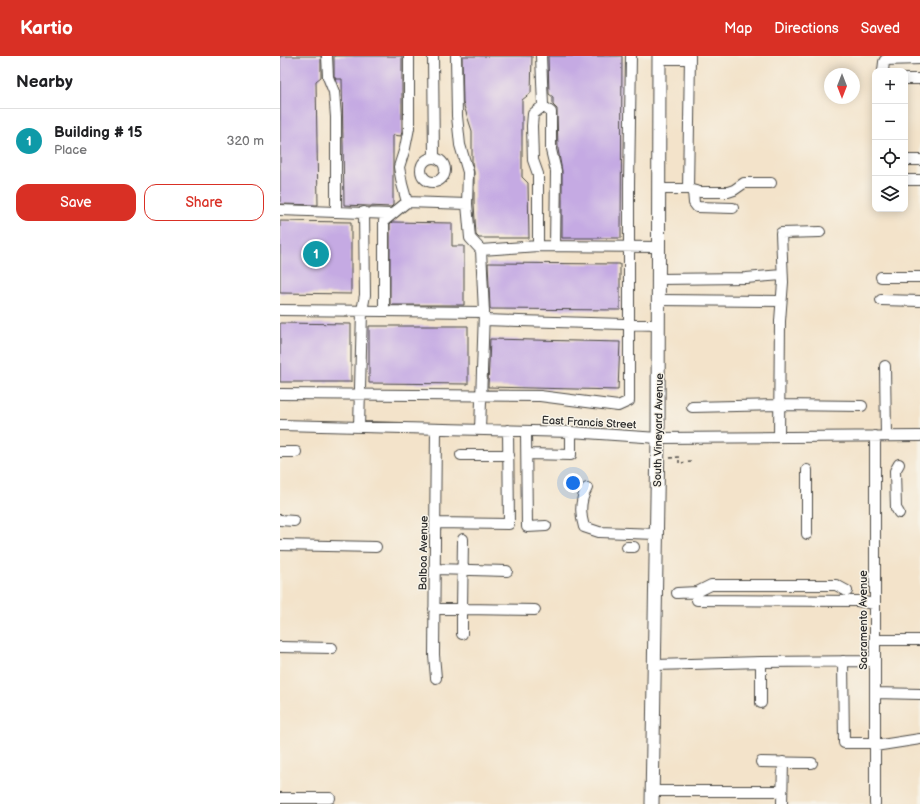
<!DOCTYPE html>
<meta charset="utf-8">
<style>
:root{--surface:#fff;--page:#f2f2f2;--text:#202124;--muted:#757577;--line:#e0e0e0;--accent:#d93025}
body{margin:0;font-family:"Balsamiq Sans",sans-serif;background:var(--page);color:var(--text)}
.controls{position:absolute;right:12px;top:12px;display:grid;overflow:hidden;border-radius:8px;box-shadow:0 2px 10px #0003}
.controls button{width:36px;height:36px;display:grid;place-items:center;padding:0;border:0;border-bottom:1px solid var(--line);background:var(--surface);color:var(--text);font:20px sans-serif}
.compass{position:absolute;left:544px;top:12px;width:36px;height:36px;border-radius:50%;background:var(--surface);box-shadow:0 2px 10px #0003;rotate:180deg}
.you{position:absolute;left:293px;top:427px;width:14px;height:14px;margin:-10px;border:3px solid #fff;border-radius:50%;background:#1a73e8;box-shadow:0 0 0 6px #1a73e833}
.badge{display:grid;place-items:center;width:26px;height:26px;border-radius:50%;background:var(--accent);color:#fff;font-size:13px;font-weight:700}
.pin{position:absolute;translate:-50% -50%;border:2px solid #fff;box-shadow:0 1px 4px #0006}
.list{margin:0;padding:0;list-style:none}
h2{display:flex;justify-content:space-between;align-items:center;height:52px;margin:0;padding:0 16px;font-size:17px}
h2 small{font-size:13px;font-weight:400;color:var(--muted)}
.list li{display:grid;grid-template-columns:26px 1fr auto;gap:12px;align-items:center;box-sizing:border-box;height:64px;padding:0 16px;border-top:1px solid var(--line)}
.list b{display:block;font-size:15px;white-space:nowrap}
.list p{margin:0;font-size:13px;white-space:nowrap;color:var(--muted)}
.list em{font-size:13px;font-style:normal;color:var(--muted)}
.actions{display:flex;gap:8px;padding:12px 16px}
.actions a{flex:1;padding:9px 0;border:1px solid var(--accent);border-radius:12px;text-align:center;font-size:14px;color:var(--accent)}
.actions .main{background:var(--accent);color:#fff}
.icon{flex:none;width:22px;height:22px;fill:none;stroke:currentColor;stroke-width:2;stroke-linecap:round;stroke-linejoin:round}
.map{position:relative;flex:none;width:640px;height:748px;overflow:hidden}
header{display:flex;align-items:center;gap:24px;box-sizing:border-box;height:56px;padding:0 20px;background:var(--accent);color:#fff}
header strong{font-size:19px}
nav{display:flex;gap:22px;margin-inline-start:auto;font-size:14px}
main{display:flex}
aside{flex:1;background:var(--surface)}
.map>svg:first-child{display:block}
</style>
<header>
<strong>Kartio</strong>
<nav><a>Map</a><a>Directions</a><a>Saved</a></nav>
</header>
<main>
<aside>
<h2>Nearby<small></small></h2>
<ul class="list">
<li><span class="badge" style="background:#0f9aa8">1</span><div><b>Building # 15</b><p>Place</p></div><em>320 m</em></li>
</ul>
<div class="actions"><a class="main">Save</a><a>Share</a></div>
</aside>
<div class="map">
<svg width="640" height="748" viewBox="0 0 640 748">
<rect width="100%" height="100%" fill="#f7f3e8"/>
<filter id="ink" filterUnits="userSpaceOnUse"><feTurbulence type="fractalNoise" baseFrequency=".025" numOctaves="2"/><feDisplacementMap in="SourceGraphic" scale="8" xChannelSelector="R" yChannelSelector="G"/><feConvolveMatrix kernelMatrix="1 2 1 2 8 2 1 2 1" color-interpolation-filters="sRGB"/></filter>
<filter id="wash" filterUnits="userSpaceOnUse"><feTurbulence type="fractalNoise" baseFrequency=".012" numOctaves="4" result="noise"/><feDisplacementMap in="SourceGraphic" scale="16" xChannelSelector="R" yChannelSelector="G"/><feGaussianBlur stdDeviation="0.9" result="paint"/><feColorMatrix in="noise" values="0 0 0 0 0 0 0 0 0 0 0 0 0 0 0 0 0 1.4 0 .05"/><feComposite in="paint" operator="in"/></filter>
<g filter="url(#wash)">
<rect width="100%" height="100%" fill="#f3e3ca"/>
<g id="blocks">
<!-- building -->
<path fill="#c5aae3" d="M0 0H41V21L36 25 38 149 0 148Z
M54 0H122V75L121 80 113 79V149L111 151 64 149 62 23H56L54 20Z
M182 0H252L251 37 242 44V121L248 127 249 182H199L196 179 194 148V116L192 107V75L183 47Z
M268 0H342L341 182H282V115L278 93 277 56V53L273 49V41L269 38Z
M0 165 71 166V238L0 237Z
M112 166 172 167V190H184V249H110V168Z
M208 207 340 208V254L210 253Z
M0 267 71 268V326H0Z
M89 270H188V328L89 327Z
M210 283 340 286 338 334 208 331Z"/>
</g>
</g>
<g filter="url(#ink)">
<use href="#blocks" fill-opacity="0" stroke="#494743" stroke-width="1"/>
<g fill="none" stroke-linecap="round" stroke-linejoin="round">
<defs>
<path id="minor" d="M47 0 48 21 54 36 56 61V155
M153 0 154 102
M261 0 263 50 271 56V94L276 115 275 190
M379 3H409
M603 15 604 6 605 4 640 3
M625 23H640
M141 114a12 12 0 1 1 24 0a12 12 0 1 1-24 0Z
M625 104H640
M625 124H640
M379 133H408L410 0
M408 133 420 136H448L454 134 464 127H491
M413 135 414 147 417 151 453 152
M127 146 122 128 119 111 125 92 129 72V0
M187 148 190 182 201 194
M0 154 112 158
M258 190V118L253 104 252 70 253 58 263 50
M601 221H640
M379 223 466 222 502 219
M379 244 501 245
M601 244 640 245
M0 254 104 255V165L127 146 187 148 188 116 180 89 177 60 176 0
M104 255 204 256
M204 264 379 269
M605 310 606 380
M0 338 260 340 338 350 349 345V128L351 0
M412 351 498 349 582 350
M0 369 291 376 378 382 640 380
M79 371 82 255 85 239 84 156
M156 373 154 599 156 622
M200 374 204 256 201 194 258 190 379 191
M246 375 247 471 266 470
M499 381 500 265 503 226 501 177 540 176
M0 396H16
M247 398 291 399V376
M181 399H229
M527 414V478
M307 432C300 444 300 458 304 471L319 476 377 478
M619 457 616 452 615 415 619 408
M0 464 14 465
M155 467 229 468 228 374
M0 489 96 491
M347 491H354
M155 513 227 515
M417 536V544L577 545 595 548
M397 537 417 536 431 529H556L567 535
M154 553H182L183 483
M182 578V553L255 554
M595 584H640
M0 591 52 592
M563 605 564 687H595
M375 609 481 606
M595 637 640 638
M481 647V606L595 605
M595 690 640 683
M481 706 532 707
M372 735H502
M0 742H50
M502 748 503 706
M595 748V380"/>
<path id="major" d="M372 748 378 382 379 0"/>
</defs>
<!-- minor casing -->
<use href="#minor" stroke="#494743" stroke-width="12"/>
<!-- major casing -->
<use href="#major" stroke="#494743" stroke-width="15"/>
<!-- path -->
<path stroke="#494743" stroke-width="1.5" stroke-dasharray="3 3" stroke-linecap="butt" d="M390 402 399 401V407L411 406"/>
<!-- minor -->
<use href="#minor" stroke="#fff" stroke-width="10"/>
<!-- major -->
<use href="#major" stroke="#fff" stroke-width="13"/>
</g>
</g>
<g text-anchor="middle" stroke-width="3" stroke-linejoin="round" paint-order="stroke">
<!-- street labels -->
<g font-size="11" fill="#2b2b2b" stroke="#f7f3e8">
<text transform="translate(309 366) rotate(3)" y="4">East Francis Street</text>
<text transform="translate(378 374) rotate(-89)" y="4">South Vineyard Avenue</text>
<text transform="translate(143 497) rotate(-89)" y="4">Balboa Avenue</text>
<text transform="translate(583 564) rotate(-90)" y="4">Sacramento Avenue</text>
</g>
</g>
</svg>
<div class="controls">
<button>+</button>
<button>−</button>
<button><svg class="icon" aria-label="locate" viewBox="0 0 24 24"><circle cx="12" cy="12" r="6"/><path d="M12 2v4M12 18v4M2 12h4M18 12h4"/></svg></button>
<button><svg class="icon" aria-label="layers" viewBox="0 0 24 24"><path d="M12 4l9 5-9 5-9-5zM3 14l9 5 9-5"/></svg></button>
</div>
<svg class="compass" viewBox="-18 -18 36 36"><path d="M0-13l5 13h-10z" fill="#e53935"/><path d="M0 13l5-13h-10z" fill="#757577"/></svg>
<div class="you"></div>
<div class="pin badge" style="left:36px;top:198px;background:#0f9aa8">1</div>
</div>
</main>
